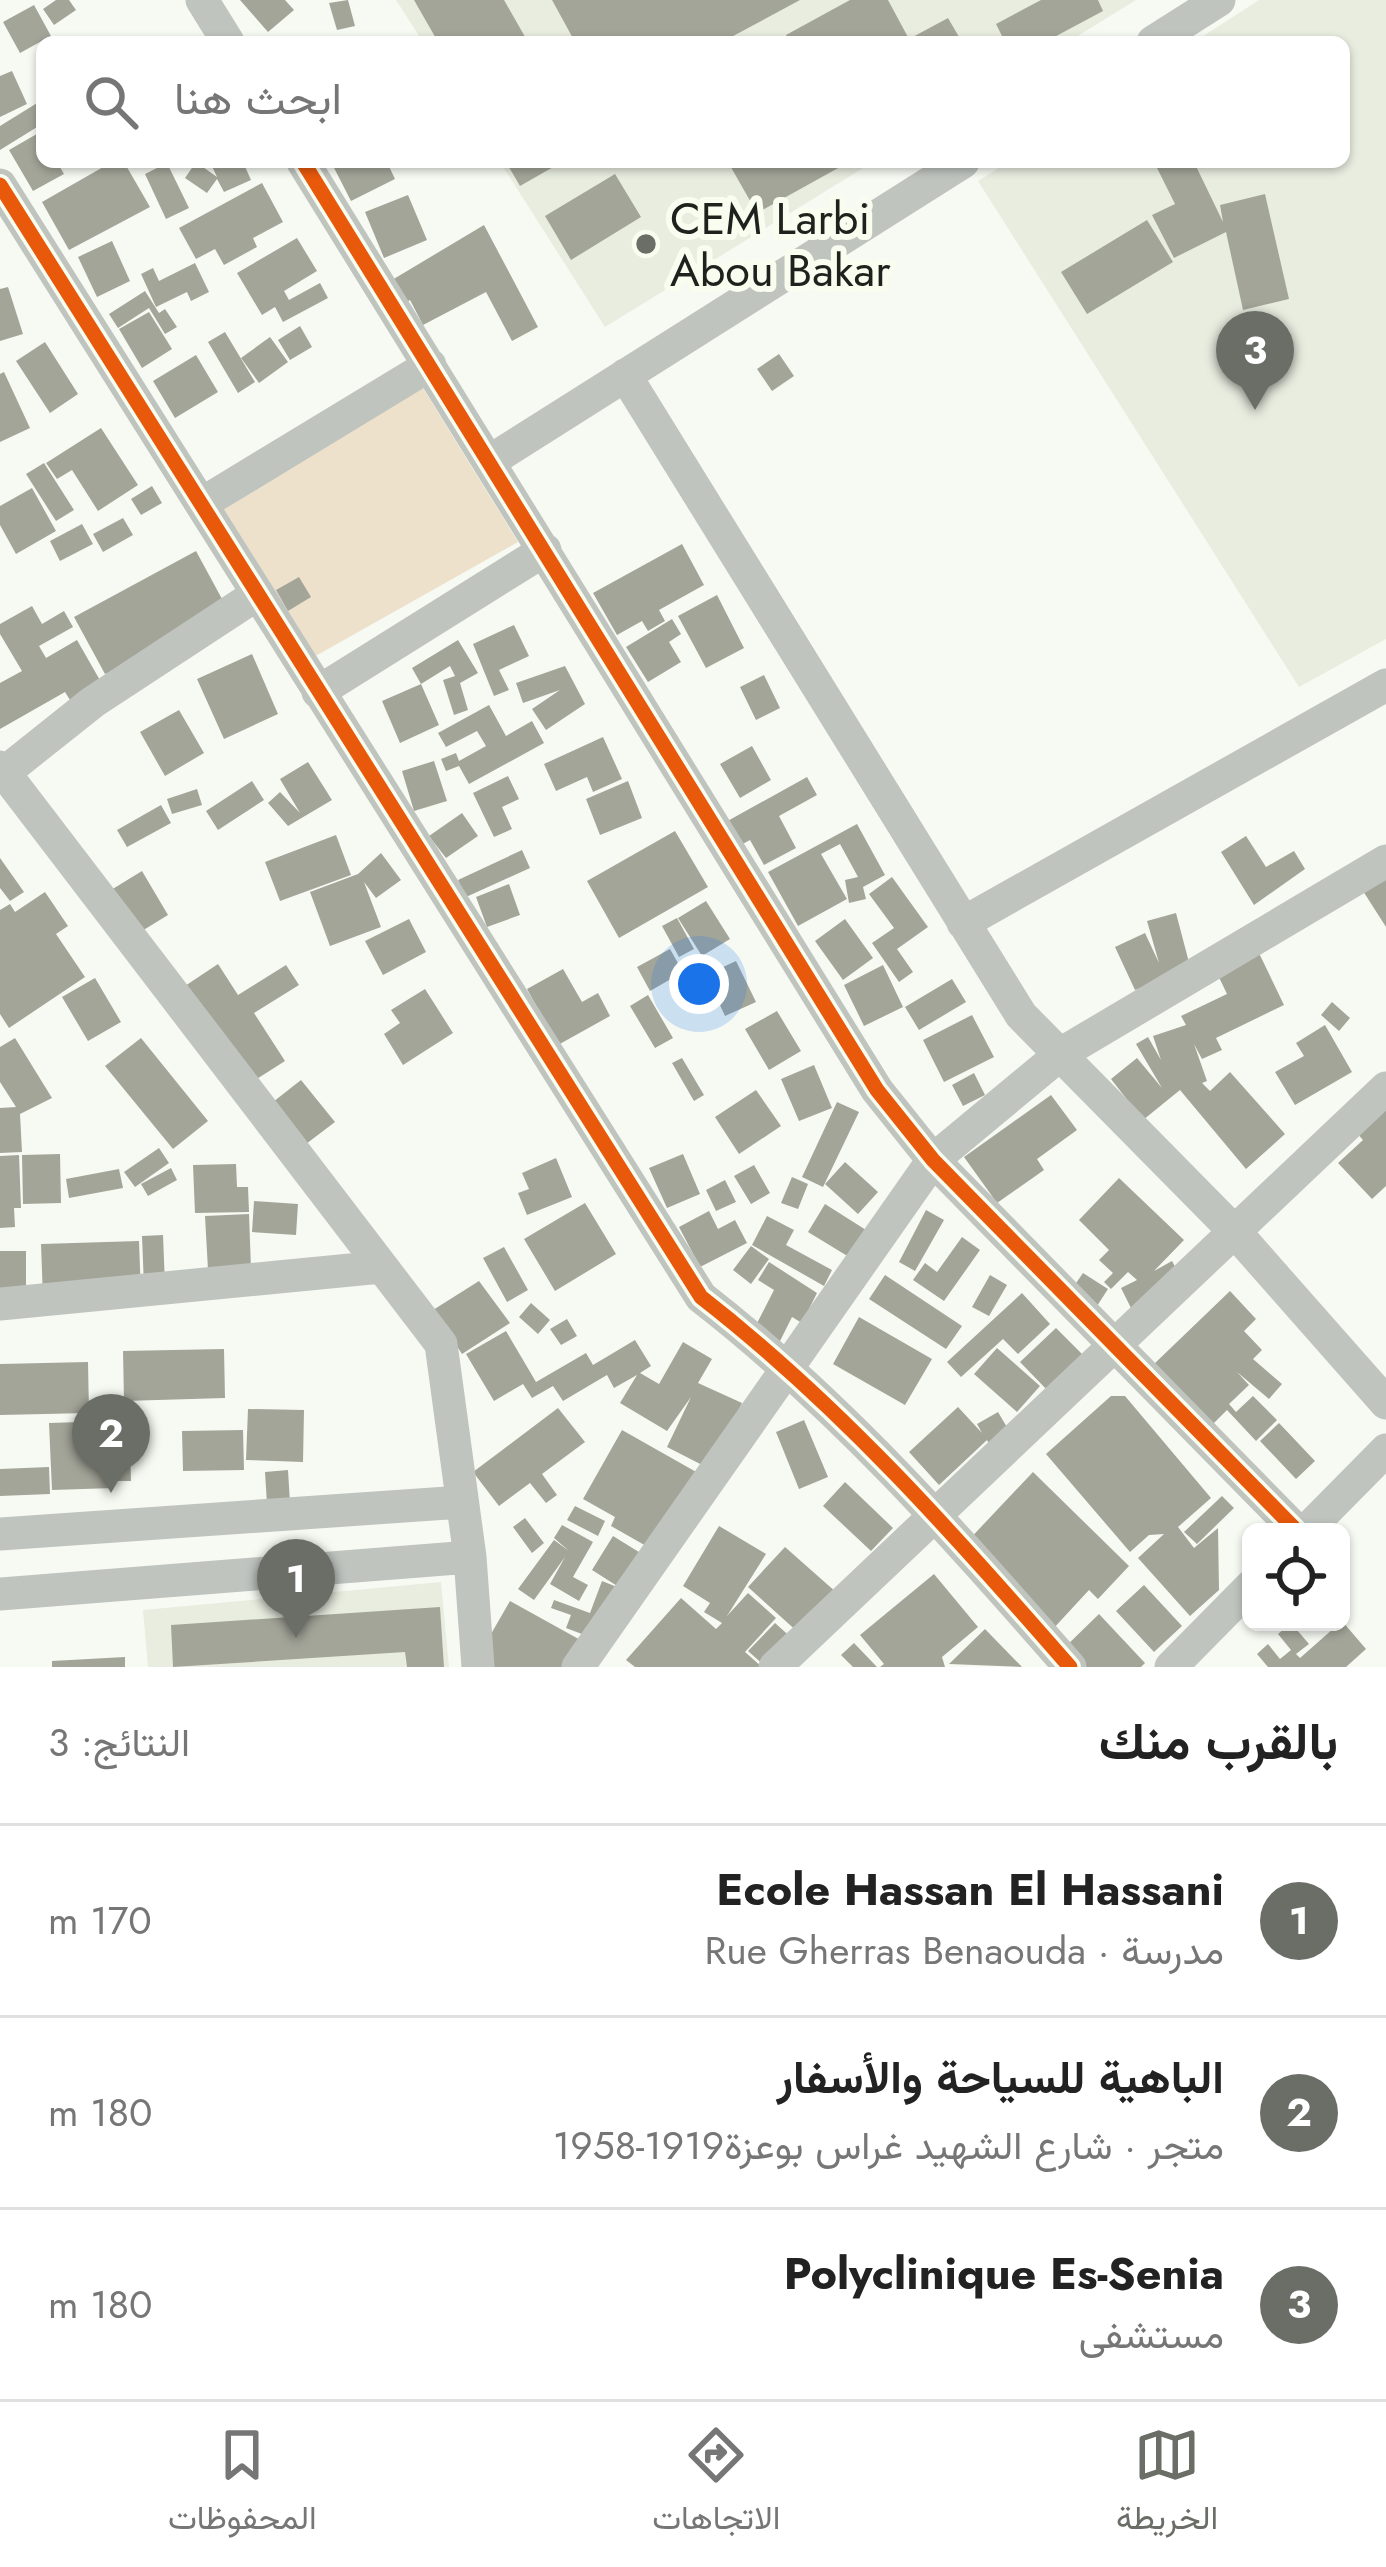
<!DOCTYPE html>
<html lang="ar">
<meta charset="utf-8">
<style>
:root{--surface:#fff;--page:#f2f2f2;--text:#222;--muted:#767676;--line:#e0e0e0;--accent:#6b6d67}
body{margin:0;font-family:Jost,Vazirmatn,sans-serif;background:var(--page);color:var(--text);direction:rtl}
.controls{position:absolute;right:36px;bottom:36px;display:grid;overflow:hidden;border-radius:18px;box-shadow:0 3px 9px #0004}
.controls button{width:108px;height:108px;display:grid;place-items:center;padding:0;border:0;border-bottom:3px solid var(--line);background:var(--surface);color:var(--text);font:60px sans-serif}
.you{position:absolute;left:699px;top:984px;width:42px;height:42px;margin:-30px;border:9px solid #fff;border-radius:50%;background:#1a73e8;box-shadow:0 0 0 18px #1a73e833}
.badge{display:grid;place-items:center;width:78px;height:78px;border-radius:50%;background:var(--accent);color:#fff;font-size:39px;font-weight:700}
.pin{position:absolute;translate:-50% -99px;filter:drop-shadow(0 3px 6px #0008)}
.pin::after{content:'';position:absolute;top:63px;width:42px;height:36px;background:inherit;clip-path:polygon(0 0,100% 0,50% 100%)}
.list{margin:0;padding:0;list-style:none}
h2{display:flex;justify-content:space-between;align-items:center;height:156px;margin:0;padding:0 48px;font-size:51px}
h2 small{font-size:39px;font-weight:400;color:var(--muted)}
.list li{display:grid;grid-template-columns:78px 1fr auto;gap:36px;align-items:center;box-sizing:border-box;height:192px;padding:0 48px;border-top:3px solid var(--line)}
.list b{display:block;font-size:45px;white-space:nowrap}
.list p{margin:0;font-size:39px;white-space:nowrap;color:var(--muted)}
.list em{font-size:39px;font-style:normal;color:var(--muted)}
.icon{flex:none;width:66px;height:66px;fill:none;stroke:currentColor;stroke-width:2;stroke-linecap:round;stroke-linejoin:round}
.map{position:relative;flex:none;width:1386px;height:1667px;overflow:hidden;direction:ltr}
.search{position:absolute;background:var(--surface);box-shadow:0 3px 9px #0004;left:36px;right:36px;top:36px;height:132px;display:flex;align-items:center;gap:30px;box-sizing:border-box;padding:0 42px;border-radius:18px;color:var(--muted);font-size:45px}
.sheet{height:732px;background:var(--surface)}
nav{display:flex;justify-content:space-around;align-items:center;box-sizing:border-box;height:168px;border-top:3px solid var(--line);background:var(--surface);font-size:33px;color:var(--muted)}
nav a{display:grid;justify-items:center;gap:6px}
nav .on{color:var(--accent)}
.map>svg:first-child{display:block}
</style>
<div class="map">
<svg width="1386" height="1667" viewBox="0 0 1386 1667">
<rect width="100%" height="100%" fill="#f7faf3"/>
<!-- built -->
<path fill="#e8ede0" d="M396 0H1136L1068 42H423Z
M1259 0H1386V639L1299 687 978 181 1008 162H1344V42H1194Z
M500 162H873L605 327Z
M441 1582 449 1667H148L143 1610Z"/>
<!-- green -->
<path fill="#ede1cc" d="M423 388 518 542 312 658 218 510Z"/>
<!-- building -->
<path fill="#a4a599" d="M56 0H69L76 10 54 25 43 9Z
M240 0H285L294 10 268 32Z
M348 0 355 26 337 30 329 3Z
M414 0H504L528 42H438Z
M552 0H800L722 42H575Z
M850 0H888L909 39 948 18 962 42H790L786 35Z
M1041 0H1098L1103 11 1045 42H1005L996 24Z
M34 5 51 36 20 53 3 22Z
M12 71 27 104 0 117V76Z
M42 100V124L0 150V126Z
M42 131V162H57L64 174 33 191 9 150Z
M112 162H124L150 207 69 250 42 202Z
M196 162 217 177 210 162H243L251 180 224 192 217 179 207 193 185 178Z
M331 162H387L395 179 351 201Z
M506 162H562L520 186Z
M728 162H849L757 213Z
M1165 162H1194L1223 222 1220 205 1265 194 1289 299 1243 310 1226 232 1174 258 1152 215 1175 204 1156 166Z
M167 163 189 208 166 219 145 174Z
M615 174 641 217 571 260 545 216Z
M262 183 283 222 253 238 257 247 224 265 215 249 196 259 179 228Z
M408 195 427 240 384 258 365 212Z
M1147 220 1173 262 1087 314 1061 272Z
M484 225 538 327 512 341 486 292 423 325 410 300 399 306 387 283Z
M297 238 317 271 284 291 289 300 320 283 328 298 283 322 275 307 262 315 237 273Z
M112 241 130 281 97 297 78 257Z
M195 263 209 292 191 301 187 292 156 307 141 274 153 268 159 281Z
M8 287 23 334 0 341V289Z
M145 291 159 313 165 309 177 327 165 334 149 308 118 328 109 314Z
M149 312 172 349 142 368 119 329Z
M300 326 312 347 290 360 278 340Z
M225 332 255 382 238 393 208 342Z
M270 337 288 362 259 383 241 358Z
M45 342 78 394 50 413 16 361Z
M779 354 794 376 772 391 757 369Z
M196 355 218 392 175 418 153 381Z
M4 372 30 428 0 442V374Z
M101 428 138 485 98 511 72 470 57 479 46 463Z
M44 463 74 510 56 521 26 474Z
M152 486 162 503 141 515 131 499Z
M32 488 56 531 16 554 0 525V506Z
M123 518 133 535 103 552 93 534Z
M82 524 93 544 60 561 50 541Z
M682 544 704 585 659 610 665 621 648 631 642 621 617 635 593 593Z
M196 551 234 621 105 674 74 617Z
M299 577 311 597 288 611 276 590Z
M717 595 744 648 706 668 678 616Z
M32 606 42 624 64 611 73 627 39 646 46 658 77 640 101 682 70 700 65 692 0 729V683L22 671 0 634V624Z
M672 619 681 634 669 642 681 662 648 682 626 647Z
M514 625 529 656 499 670 509 690 494 696 473 644Z
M458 640 478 673 460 683 468 710 454 715 443 680 455 676 450 666 421 684 412 668Z
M252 654 278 714 224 739 197 679Z
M565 666 585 704 546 730 532 709 560 690 523 703 516 683Z
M764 675 780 708 756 720 740 687Z
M421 684 439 725 400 743 382 701Z
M489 705 506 736 532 721 544 743 469 784 459 766 446 771 441 759 456 753 459 761 486 746 477 731 446 747 438 733Z
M179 710 204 753 165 776 140 732Z
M603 737 622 779 593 792 587 777 556 791 544 764Z
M752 746 771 780 740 798 720 764Z
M434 761 447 801 414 811 402 771Z
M308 762 332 800 288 826 268 803 280 792 300 813 280 779Z
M508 776 519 799 502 807 512 829 494 837 473 793Z
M807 777 817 795 779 816 796 848 764 865 750 840 737 847 724 823Z
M252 781 264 800 218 830 206 811Z
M628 781 642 818 600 835 586 799Z
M197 789 202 805 172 814 167 799Z
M161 805 171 823 127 847 117 830Z
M462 813 478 836 446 858 429 836Z
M857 824 885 875 863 887 866 899 849 903 845 880 858 877 840 844 821 854 847 899 798 926 768 872Z
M675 831 708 887 619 938 587 881Z
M336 835 351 875 280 901 265 862Z
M1246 836 1266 867 1294 851 1305 869 1254 905 1221 852Z
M522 850 530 868 466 897 458 880Z
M381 853 401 880 376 898 364 882 381 927 330 946 310 892 358 874Z
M0 858 24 892 10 901 0 888Z
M142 871 168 915 137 934 111 890Z
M892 877 928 927 897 949 913 972 899 982 872 943 894 928 869 894Z
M1386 877V927L1363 891Z
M509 884 520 915 487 927 476 897Z
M45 892 68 926 56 934 85 977 9 1028 0 1014V910L10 904 15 912Z
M706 901 730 939 702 956 678 918Z
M1176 913 1191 970 1135 990 1115 947 1145 933 1159 963 1147 921Z
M677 918 694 949 679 957 662 926Z
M409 919 426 952 383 975 365 941Z
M845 919 873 958 843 980 815 941Z
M670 949 683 972 650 991 637 967Z
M1257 949 1284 1005 1216 1038 1222 1050 1202 1059 1194 1044 1207 1081 1202 1083 1210 1091 1230 1072 1285 1134 1246 1169 1180 1090 1143 1120 1111 1079 1137 1058 1162 1088 1136 1044 1148 1037 1161 1060 1153 1036 1186 1025 1181 1016 1227 994 1215 969Z
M736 961 756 1002 725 1016 706 975Z
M218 964 238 995 286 965 299 985 254 1013 285 1061 249 1084 185 986Z
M883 965 903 1007 864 1026 844 985Z
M563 969 582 1002 598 993 610 1016 558 1045 527 989Z
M95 978 121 1022 88 1041 62 997Z
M952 979 966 1002 919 1030 905 1007Z
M425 989 453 1033 403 1065 384 1034 400 1023 391 1010Z
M648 995 673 1038 655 1048 630 1006Z
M1332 1002 1350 1018 1339 1031 1321 1015Z
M777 1011 801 1051 769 1070 745 1029Z
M972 1015 994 1057 944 1082 923 1040Z
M1325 1025 1352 1072 1295 1105 1275 1072 1304 1056 1296 1043Z
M15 1038 52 1098 20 1114 22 1152 0 1153V1108L16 1107 0 1082V1047Z
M141 1038 208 1121 173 1149 105 1066Z
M682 1058 704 1095 694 1101 672 1063Z
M814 1065 832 1108 799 1121 781 1079Z
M974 1073 985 1095 963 1106 952 1085Z
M301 1080 335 1122 306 1144 273 1102Z
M756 1090 781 1126 739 1154 715 1117Z
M1051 1095 1077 1130 1037 1159 1044 1170 997 1203 964 1157Z
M837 1102 859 1112 823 1187 802 1177Z
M1386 1104V1186L1372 1199 1338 1163 1363 1140 1356 1132Z
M159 1148 169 1163 135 1187 124 1172Z
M60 1154 61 1203 23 1204 22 1155Z
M683 1154 700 1194 667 1208 649 1168Z
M19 1155 21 1208H14L15 1227 0 1228V1156Z
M556 1158 572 1197 527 1215 518 1193 529 1189 522 1173Z
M845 1162 878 1192 858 1214 825 1184Z
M236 1164 237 1187H248L249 1212 195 1213 193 1165Z
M754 1165 770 1193 751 1204 734 1176Z
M171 1168 177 1180 148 1196 141 1184Z
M119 1169 123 1188 69 1198 66 1179Z
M792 1177 808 1184 798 1209 781 1203Z
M1119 1178 1184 1240 1154 1271 1172 1261 1184 1283 1132 1310 1121 1288 1137 1280 1128 1272 1111 1289 1104 1282 1113 1273 1099 1260 1109 1250 1079 1220Z
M725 1180 736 1202 716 1211 706 1190Z
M254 1201 298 1204 296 1235 252 1232Z
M585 1203 616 1254 555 1291 524 1239Z
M825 1204 866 1230 849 1257 808 1232Z
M926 1210 944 1220 915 1271 899 1262Z
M709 1211 718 1229 735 1220 747 1243 700 1267 679 1227Z
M249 1214 251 1269 208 1270 205 1216Z
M767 1216 794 1230 786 1245 832 1270 824 1286 752 1245Z
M163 1235 165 1285 144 1286 142 1236Z
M962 1237 980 1250 944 1301 913 1280 925 1263 937 1272Z
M139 1241 141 1296 43 1299 41 1244Z
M751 1246 769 1259 751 1284 733 1270Z
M504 1247 528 1290 507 1302 483 1258Z
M0 1251H26V1290L0 1291Z
M769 1262 817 1293 802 1323 792 1317 775 1351 749 1339 774 1290 758 1280Z
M1083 1273 1108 1289 1097 1306 1072 1289Z
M885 1275 962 1326 946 1349 869 1299Z
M990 1275 1007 1285 989 1316 972 1307Z
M479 1281 510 1323 462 1354 433 1310Z
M1230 1291 1256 1319 1244 1331 1262 1350 1253 1359 1282 1384 1269 1399 1237 1372 1249 1385 1229 1404 1236 1412 1253 1396 1277 1420 1256 1441 1227 1410 1211 1426 1153 1365Z
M1022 1293 1050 1324 1018 1354 1003 1339 961 1377 947 1362Z
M531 1303 550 1320 538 1334 519 1317Z
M859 1317 932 1359 905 1405 833 1364Z
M567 1319 577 1336 561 1345 550 1329Z
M1056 1328 1086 1358 1050 1393 1020 1362Z
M506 1331 536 1382 586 1353 593 1365 635 1340 651 1366 640 1373 659 1384 683 1342 712 1359 698 1383 742 1403 710 1469 667 1447 691 1397 667 1431 620 1403 637 1375 614 1388 607 1375 563 1401 553 1386 532 1398 523 1384 494 1401 466 1354Z
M997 1348 1040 1386 1017 1412 974 1374Z
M224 1349 225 1398 124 1401 123 1351Z
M88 1362 89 1413 0 1415V1364Z
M1111 1396H1125L1211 1498 1178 1527 1194 1548 1218 1528 1219 1590 1190 1616 1138 1558 1164 1534 1149 1535 1130 1552 1046 1454Z
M113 1406H129L131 1481H116Z
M958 1407 982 1433 977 1424 998 1412 1011 1434 990 1446 987 1440 939 1485 909 1452Z
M558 1408 585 1442 542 1474 557 1495 546 1503 530 1483 499 1506 473 1472Z
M248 1409 304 1410 303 1462 246 1460Z
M804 1420 828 1477 799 1489 776 1432Z
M111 1421 114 1488 52 1490 49 1423Z
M1279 1423 1315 1461 1296 1479 1260 1441Z
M243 1430 244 1470 183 1471 182 1431Z
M622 1430 698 1473 655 1551 611 1526 615 1517 583 1499Z
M49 1467 50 1494 0 1496V1469Z
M288 1470 290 1503 267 1504 265 1472Z
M1033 1472 1129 1566 1098 1599 1089 1590 1052 1630 963 1546Z
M845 1482 893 1528 871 1551 823 1506Z
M1222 1496 1234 1508 1197 1544 1184 1532Z
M575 1506 605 1521 598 1536 567 1520Z
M525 1518 544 1543 532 1553 513 1527Z
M562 1525 593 1542 573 1577 588 1585 579 1601 550 1584 565 1557 534 1600 518 1589 554 1540 569 1551 554 1538Z
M719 1526 766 1554 727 1616 748 1593 776 1618 745 1652 762 1667H635L626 1660 681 1598 716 1629 722 1623 704 1612 710 1603 683 1586Z
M613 1536 647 1557 603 1642 566 1628 571 1615 551 1608 554 1600 590 1613 602 1581 622 1589 592 1570Z
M785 1547 837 1593 800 1634 748 1587Z
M934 1574 978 1627 942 1657 945 1667H880L884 1664 860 1635Z
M1144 1585 1182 1626 1154 1652 1116 1611Z
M510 1601 584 1642 569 1667H490L476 1660Z
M440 1607 444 1667H407L405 1652 173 1667 171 1625Z
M1099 1614 1145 1663 1141 1667H1073L1059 1653Z
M1342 1621 1366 1649 1346 1667H1268L1257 1654 1268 1644 1280 1659 1291 1650 1278 1634 1291 1623 1309 1644 1296 1654 1300 1658Z
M775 1623 794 1640 766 1667 748 1651Z
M985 1629 1022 1667 949 1664Z
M854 1643 877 1667H853L841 1655Z
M125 1657V1667H52V1661Z"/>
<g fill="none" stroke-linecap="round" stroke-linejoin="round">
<!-- minor -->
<path stroke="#bfc4bf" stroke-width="33" d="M202 0 228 42
M1153 42 1219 0
M303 162 877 1090 933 1160 1298 1532
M0 185 701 1297C840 1405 955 1535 1070 1667
M625 375 1021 1015 1236 1233 1386 1403
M490 461 963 162
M201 504 430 365
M318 692 545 550
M0 767 441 1344 470 1557 478 1667
M0 776 93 702 256 595
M963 923 1386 685
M0 1304 381 1267
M1305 1532 1386 1450
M0 1534 462 1502
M0 1594 470 1557
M578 1667 933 1160 1062 1053 1386 861
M775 1667 1386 1088
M1171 1667 1251 1586"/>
<defs>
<path id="cycleway" d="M303 162 877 1090 933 1160 1298 1532
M0 185 701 1297C840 1405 955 1535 1070 1667"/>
</defs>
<!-- cycleway casing -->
<use href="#cycleway" stroke="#f8fdf0" stroke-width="22"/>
<!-- cycleway -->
<use href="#cycleway" stroke="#e8590c" stroke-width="15"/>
</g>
<!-- markers -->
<circle fill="#6b6d67" stroke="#f8fdf0" stroke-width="4.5" cx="646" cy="244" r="12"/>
<g text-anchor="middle" stroke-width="12" stroke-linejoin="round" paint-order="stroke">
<!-- poi labels -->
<g font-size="45" fill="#1f211c" stroke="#f8fdf0" text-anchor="start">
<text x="670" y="234">CEM Larbi<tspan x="670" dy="52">Abou Bakar</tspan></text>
</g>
</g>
</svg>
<div class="controls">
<button><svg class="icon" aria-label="locate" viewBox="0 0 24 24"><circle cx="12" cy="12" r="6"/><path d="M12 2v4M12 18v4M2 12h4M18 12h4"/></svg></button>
</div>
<div class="you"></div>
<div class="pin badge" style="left:296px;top:1638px">1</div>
<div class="pin badge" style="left:111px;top:1493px">2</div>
<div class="pin badge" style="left:1255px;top:410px">3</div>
<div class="search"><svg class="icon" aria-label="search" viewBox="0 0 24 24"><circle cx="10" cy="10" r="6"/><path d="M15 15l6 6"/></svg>ابحث هنا</div>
</div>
<section class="sheet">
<h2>بالقرب منك<small>النتائج: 3</small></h2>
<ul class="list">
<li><span class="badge">1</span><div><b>Ecole Hassan El Hassani</b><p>مدرسة · Rue Gherras Benaouda</p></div><em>170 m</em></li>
<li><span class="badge">2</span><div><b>الباهية للسياحة والأسفار</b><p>متجر · شارع الشهيد غراس بوعزة1919-1958</p></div><em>180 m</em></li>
<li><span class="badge">3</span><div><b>Polyclinique Es-Senia</b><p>مستشفى</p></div><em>180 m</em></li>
</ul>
</section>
<nav>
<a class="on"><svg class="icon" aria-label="map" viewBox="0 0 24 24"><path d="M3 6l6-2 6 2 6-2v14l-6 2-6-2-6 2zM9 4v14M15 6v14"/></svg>الخريطة</a>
<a><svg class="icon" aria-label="directions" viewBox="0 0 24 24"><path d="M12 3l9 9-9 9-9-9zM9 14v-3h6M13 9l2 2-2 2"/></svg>الاتجاهات</a>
<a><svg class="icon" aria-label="saved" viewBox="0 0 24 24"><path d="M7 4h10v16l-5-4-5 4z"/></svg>المحفوظات</a>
</nav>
